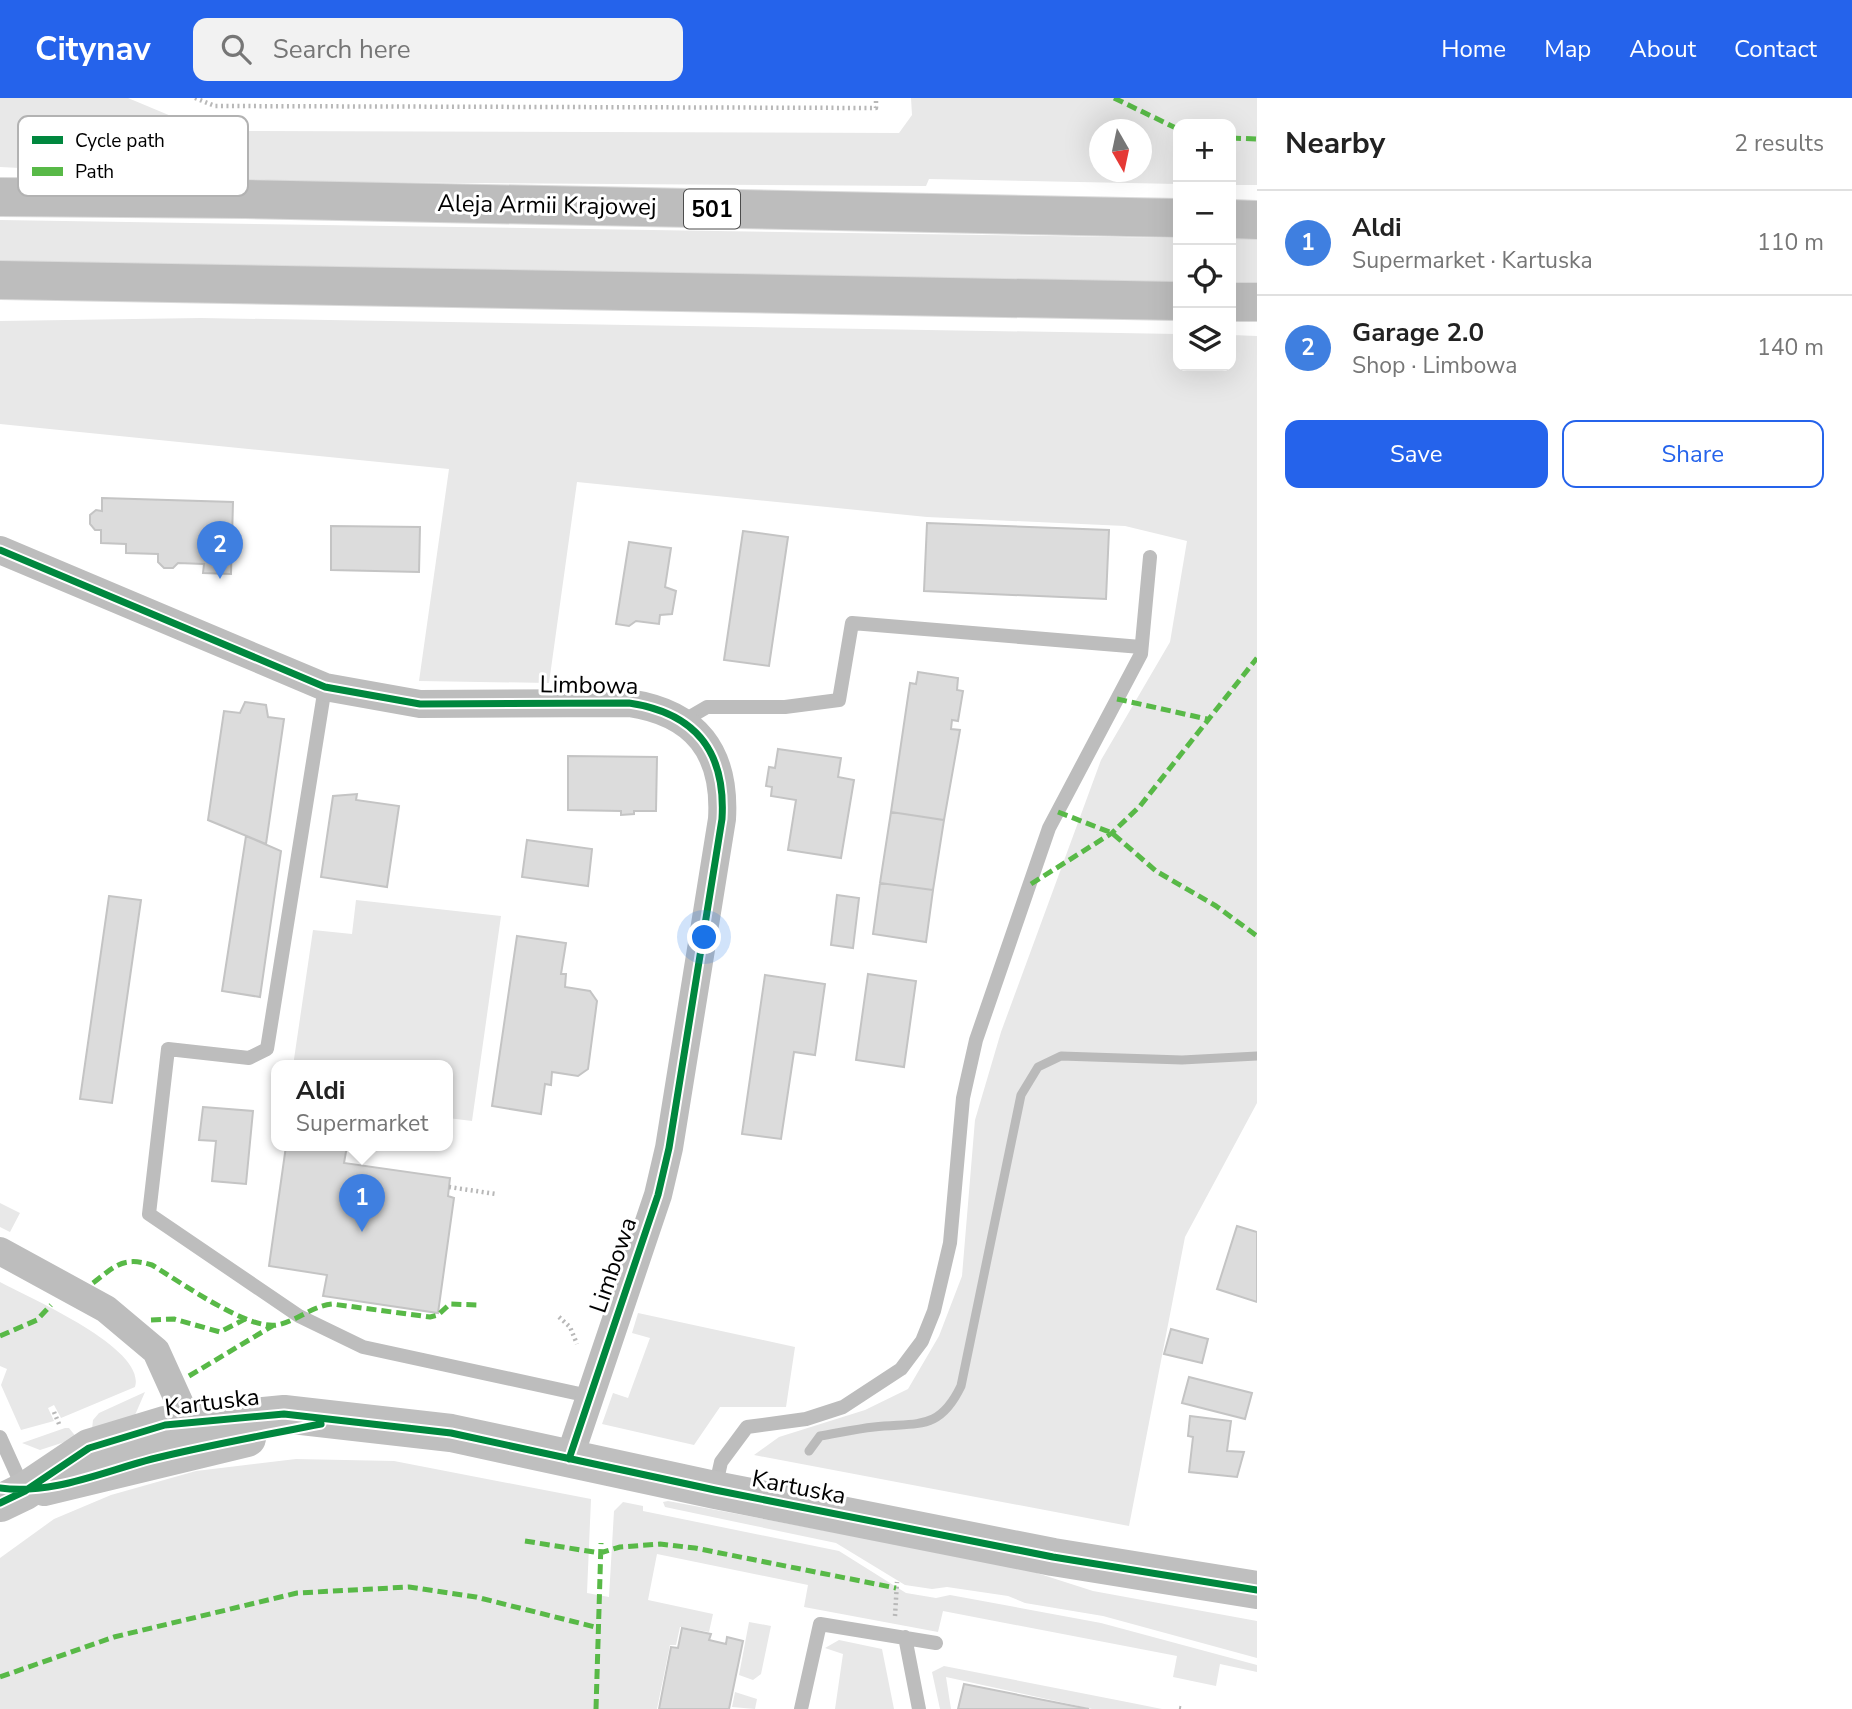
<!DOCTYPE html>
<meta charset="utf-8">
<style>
:root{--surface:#fff;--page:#f2f2f2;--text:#222;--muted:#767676;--line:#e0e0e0;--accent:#2563eb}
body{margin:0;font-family:"Nunito Sans",sans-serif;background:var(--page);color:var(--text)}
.controls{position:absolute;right:21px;top:21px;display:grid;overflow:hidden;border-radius:14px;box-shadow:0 7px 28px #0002}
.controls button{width:63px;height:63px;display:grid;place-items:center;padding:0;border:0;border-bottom:2px solid var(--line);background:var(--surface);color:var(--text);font:35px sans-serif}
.compass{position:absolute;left:1089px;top:21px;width:63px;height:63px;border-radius:50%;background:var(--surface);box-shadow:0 7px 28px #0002;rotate:171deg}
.you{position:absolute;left:705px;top:840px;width:24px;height:24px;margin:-18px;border:5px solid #fff;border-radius:50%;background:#1a73e8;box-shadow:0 0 0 10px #1a73e833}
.badge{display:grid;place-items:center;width:46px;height:46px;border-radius:50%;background:var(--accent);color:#fff;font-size:23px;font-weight:700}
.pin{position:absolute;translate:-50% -58px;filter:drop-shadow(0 2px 4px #0008)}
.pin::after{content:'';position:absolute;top:37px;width:24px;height:21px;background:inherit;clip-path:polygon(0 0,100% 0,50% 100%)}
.popup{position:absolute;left:271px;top:962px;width:182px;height:91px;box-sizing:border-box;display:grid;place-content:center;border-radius:14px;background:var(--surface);filter:drop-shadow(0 2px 5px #0005);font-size:23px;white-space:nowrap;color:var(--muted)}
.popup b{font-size:26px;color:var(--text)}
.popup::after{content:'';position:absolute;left:50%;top:100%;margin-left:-14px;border:14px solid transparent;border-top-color:var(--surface)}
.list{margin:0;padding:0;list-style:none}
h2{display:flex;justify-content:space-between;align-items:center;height:91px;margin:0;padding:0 28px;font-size:30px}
h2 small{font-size:23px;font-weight:400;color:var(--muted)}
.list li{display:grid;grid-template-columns:46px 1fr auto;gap:21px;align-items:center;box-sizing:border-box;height:105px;padding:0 28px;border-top:2px solid var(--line)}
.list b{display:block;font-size:26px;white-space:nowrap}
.list p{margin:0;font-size:23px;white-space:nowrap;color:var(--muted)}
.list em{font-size:23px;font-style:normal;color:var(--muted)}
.actions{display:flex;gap:14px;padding:21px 28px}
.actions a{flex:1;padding:16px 0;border:2px solid var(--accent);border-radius:14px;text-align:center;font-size:24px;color:var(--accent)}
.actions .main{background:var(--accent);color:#fff}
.icon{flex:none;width:38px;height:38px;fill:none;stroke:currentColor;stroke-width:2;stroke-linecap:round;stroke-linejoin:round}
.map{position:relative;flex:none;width:1257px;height:1611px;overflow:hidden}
header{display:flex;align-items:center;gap:42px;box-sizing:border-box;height:98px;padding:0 35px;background:var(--accent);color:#fff}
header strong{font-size:33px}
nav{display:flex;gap:38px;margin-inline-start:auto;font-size:24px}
.search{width:490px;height:63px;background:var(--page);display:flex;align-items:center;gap:18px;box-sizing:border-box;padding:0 24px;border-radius:14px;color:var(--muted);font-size:26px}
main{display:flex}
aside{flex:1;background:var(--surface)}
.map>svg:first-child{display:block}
</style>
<header>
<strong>Citynav</strong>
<div class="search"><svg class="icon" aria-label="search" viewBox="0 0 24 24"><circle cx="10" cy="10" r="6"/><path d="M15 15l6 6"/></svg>Search here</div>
<nav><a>Home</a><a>Map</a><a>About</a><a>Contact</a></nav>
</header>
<main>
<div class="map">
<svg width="1257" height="1611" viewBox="0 0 1257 1611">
<rect width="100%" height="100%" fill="#fff"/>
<!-- green -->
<path fill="#e8e8e8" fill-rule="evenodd" d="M0 0H128L171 18 222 33 899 35 912 17 911 0H1257V87H1231V26H1178V86L929 81 926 88 308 84 0 69ZM1100 32H1142V74H1100Z
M0 122 1178 140V185L0 165Z
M1231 141H1257V187L1231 186Z
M201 220 1178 236V268H1231V237L1257 238V1005L1185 1139 1129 1428 754 1357 779 1339 865 1312 908 1291 939 1238 962 1178 975 1022 1001 934 1101 662 1170 544 1187 443 1125 428 927 419 577 384 549 585 419 583 449 371 0 326V223Z
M356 802 501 818 472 1023 448 1020V968H293L313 832 352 836Z
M0 1105 20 1115 10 1134 0 1129Z
M0 1184C29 1200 147 1250 135 1289L61 1320 54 1307 48 1310 54 1323 21 1332 1 1287 7 1271 0 1268Z
M638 1215 795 1249 786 1309H720L694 1347 602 1326 613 1295 628 1300 650 1240 632 1235Z
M145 1294 135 1317 92 1331 93 1322 99 1315Z
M65 1330H69L77 1340 40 1352 22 1345Z
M296 1361 394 1363 591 1401 587 1495 609 1499 614 1413 623 1404 643 1408V1413L839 1453 906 1495 936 1500 950 1497 1101 1525 1257 1567V1574L1220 1566 1216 1588 1173 1579 1177 1558 943 1513 938 1534 804 1509 808 1487 657 1456 648 1502 713 1516 709 1534 680 1529 676 1547H670L657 1611H0V1460L54 1421 111 1397 196 1373Z
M668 1403 1018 1469 1093 1493 1257 1523V1560L1103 1518 1025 1505 1008 1498 947 1489 932 1491 905 1487 836 1445 665 1409 663 1404Z
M749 1524 771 1528 761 1576 753 1582 739 1577Z
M839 1542 882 1551 894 1611H835L843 1556 825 1550Z
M944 1568 1132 1605 1162 1611H1092L946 1579 951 1611H940L932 1574Z
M735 1594 757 1601 755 1611 732 1609Z"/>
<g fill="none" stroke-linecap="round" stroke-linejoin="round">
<!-- stream -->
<path stroke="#bababa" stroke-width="9" d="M809 1353 820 1338C838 1335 856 1331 874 1329 917 1324 939 1334 961 1288L1021 997 1038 969 1061 958 1182 962 1257 958"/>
</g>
<!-- building -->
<path fill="#dcdcdc" stroke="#c4c4c4" stroke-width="2" d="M102 400 233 404 231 476 203 475 204 466 178 465 173 470H164L158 464V456L126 455V446L101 445V432H95L90 426V417L96 412 102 413Z
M927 425 1109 432 1106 501 924 493Z
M331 428 420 429 419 474 331 472Z
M743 433 788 439 769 568 724 562Z
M629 444 671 450 665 489 676 493 672 516 660 517 659 526 636 523 629 528 616 526Z
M918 574 958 580 957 592 963 593 958 623 952 622 951 631 960 632 944 722 891 714 910 585 916 586Z
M245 604 266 607 268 619 284 621 266 746 208 722 224 613 240 615Z
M778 651 841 660 838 679 854 682 841 760 788 752 796 702 771 698 772 689 766 688 769 669 775 670Z
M568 658 657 659 656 713H634V716L621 717V713L568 712Z
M357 696 356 702 399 708 387 789 321 779 333 698Z
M891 714 944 722 933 792 880 785Z
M246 738 281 753 260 899 222 893Z
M527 742 592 751 588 788 522 779Z
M880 785 933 792 926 844 873 836Z
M837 797 859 800 853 850 831 847Z
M109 798 141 802 112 1005 80 1001Z
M517 838 566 845 561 876H566L565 889 590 893 597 903 588 971 578 978 552 974 551 987 545 986 541 1016 492 1008Z
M868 876 916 883 904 969 856 962Z
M765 877 825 886 815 957 794 954 781 1041 742 1036Z
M203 1009 253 1013 246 1086 212 1083 216 1043 199 1042Z
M286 1048H347L344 1065 450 1080 448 1098 454 1100 438 1215 323 1198 327 1177 269 1168Z
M1237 1128 1257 1134V1204L1217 1191Z
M1171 1231 1208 1241 1202 1265 1164 1256Z
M1189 1279 1252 1295 1245 1321 1182 1305Z
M1190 1318 1231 1323 1227 1353 1244 1354 1237 1379 1189 1374 1193 1339 1188 1338Z
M682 1530 711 1536 709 1542 726 1546 727 1539 743 1543 729 1611H659L671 1549 678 1550Z
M964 1586 1089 1611H958Z"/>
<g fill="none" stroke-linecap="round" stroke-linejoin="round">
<defs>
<path id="primary" d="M0 99 245 101 1178 120
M1231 121 1257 122
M0 182 1178 203
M1231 204H1257"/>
</defs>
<!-- primary casing -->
<use href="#primary" stroke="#dbdbdb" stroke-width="40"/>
<!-- path -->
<path stroke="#b8b8b8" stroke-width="4.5" stroke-dasharray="2 3.5" stroke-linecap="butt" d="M195 0 215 8 876 10V0
M449 1089 496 1096
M559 1219 570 1229 577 1246
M54 1314 59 1326
M895 1518 897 1484
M1179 1610 1184 1611"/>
<!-- lane -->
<path stroke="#bdbdbd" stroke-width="14" d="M325 589 267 951 249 960 168 951 149 1116 299 1218 363 1249 589 1298
M683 623 707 609H785L839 602 852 525 1141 549
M0 1339 24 1392
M715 1391 721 1364 747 1329 806 1321 843 1309 901 1271 922 1243 934 1213 950 1145 963 1000 976 942 1049 730 1141 556 1150 459
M905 1539 919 1611
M801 1611 820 1526 936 1545"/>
<!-- street -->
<path stroke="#bdbdbd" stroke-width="28" d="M0 452 325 589 420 606 629 605C696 615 726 654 722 721L669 1050 658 1097 569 1361
M0 1153 106 1211 156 1253 195 1339"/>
<!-- secondary -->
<path stroke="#bfbfbf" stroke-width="38" d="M44 1389 247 1340
M0 1405 25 1393 89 1350 165 1327 284 1316 451 1335 715 1392 1053 1459 1257 1492"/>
<!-- primary -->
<use href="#primary" stroke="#bdbdbd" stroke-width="38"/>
<!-- quiet -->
<path stroke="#58b947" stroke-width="5" stroke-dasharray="10 5" stroke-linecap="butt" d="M1114 0 1178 31
M1231 40 1257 41
M1117 601 1207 621
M1058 714 1112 735 1156 773 1216 808 1257 838
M1031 786 1112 735 1140 708 1257 560
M93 1185C115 1168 123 1158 152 1167 179 1183 247 1232 277 1227 297 1223 312 1208 332 1206L430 1219 438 1217 450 1206 479 1207
M151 1222 174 1221 220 1234 247 1220
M0 1238 37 1222 51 1207
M189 1278 274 1227
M525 1443 600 1455 620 1449 660 1446 695 1450 896 1490
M0 1579 114 1539 297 1495 409 1489 476 1499 599 1530
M596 1611 601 1445"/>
<defs>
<path id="cycleway" d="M0 452 325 589 420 606 629 605C696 615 726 654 722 721L669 1050 658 1097 569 1361
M0 1390C52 1397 102 1374 152 1361 208 1347 265 1337 321 1326
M0 1405 25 1393 89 1350 165 1327 284 1316 451 1335 715 1392 1053 1459 1257 1492"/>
</defs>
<!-- cycleway casing -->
<use href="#cycleway" stroke="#fff" stroke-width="11"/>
<!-- cycleway -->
<use href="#cycleway" stroke="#00873e" stroke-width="7"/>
</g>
<g text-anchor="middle" stroke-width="6" stroke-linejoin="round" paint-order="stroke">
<!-- shield labels -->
<rect fill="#fff" stroke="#4c4c4c" stroke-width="2" x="684" y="91.5" width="56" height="39" rx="5"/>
<g font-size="23" font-weight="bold" fill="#000">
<text x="712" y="119">501</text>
</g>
<!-- street labels -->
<g font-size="24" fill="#000" stroke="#fff">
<text transform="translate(547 107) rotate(1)" y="8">Aleja Armii Krajowej</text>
<text transform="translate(589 587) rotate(1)" y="8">Limbowa</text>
<text transform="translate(613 1167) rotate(-71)" y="8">Limbowa</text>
<text transform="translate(212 1304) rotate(-7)" y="8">Kartuska</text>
<text transform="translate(799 1389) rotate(11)" y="8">Kartuska</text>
</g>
</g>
<!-- legend -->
<rect x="18" y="18" width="230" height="80" rx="10" fill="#fff" stroke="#b2b2b2" stroke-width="2"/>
<rect x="32" y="38" width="31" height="8" fill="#00873e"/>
<rect x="32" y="69" width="31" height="9" fill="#58b947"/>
<g font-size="19" fill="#000">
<text x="75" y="49">Cycle path</text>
<text x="75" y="80">Path</text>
</g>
</svg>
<div class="controls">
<button>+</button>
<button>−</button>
<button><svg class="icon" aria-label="locate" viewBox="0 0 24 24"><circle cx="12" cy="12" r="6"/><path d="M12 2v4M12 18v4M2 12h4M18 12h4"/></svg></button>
<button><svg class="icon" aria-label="layers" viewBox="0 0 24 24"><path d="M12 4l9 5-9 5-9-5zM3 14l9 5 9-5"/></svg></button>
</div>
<svg class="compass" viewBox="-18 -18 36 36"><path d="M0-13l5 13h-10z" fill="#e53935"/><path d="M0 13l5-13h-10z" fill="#767676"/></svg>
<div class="you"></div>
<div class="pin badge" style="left:362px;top:1134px;background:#3f7fe0">1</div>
<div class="popup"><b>Aldi</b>Supermarket</div>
<div class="pin badge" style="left:220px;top:481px;background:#3f7fe0">2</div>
</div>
<aside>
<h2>Nearby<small>2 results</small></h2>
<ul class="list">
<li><span class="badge" style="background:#3f7fe0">1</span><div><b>Aldi</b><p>Supermarket · Kartuska</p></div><em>110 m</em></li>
<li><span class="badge" style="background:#3f7fe0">2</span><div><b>Garage 2.0</b><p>Shop · Limbowa</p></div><em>140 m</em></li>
</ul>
<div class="actions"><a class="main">Save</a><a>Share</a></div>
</aside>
</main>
